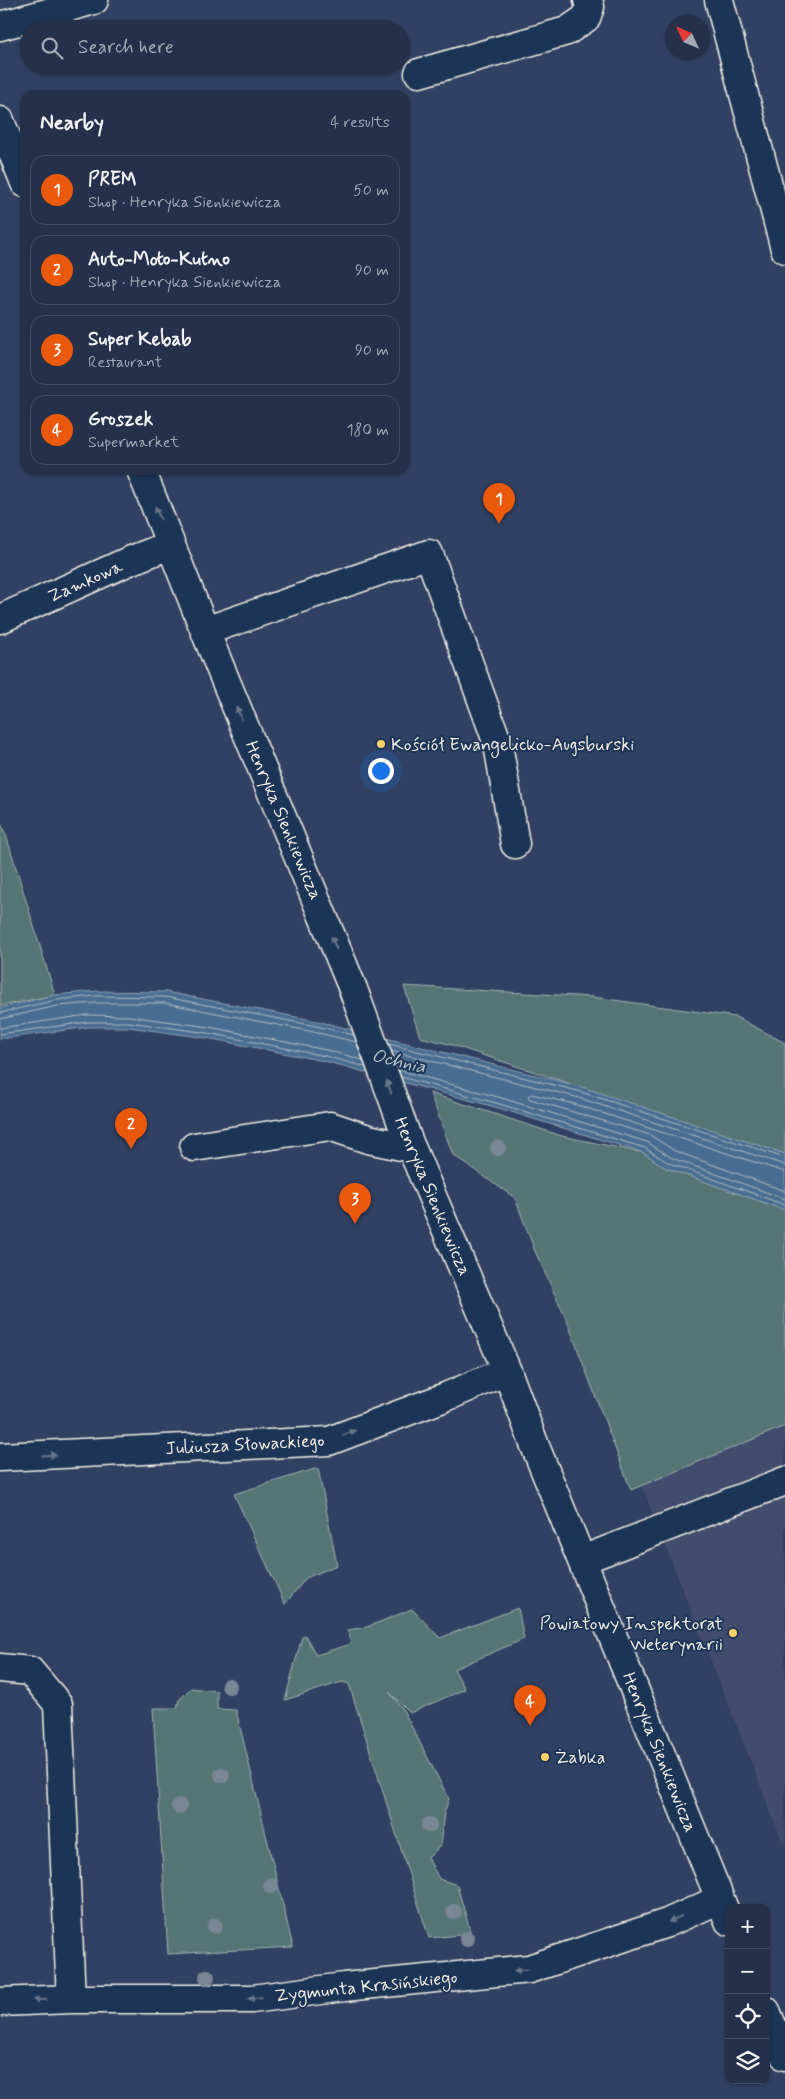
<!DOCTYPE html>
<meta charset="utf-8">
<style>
:root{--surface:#25314a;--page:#2d3951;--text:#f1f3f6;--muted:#a3a9b5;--line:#424c62;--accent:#ea580c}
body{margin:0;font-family:Mynerve,sans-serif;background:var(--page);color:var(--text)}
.controls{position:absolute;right:15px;bottom:15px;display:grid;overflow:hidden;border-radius:10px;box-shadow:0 1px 4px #0004}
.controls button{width:45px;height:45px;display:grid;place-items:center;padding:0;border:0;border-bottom:1px solid var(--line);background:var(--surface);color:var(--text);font:25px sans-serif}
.compass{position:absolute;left:665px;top:15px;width:45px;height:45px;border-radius:50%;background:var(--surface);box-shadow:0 1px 4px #0004;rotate:314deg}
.you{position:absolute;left:380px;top:770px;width:18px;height:18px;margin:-12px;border:4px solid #fff;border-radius:50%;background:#1a73e8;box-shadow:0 0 0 8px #1a73e833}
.badge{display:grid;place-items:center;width:32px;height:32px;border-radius:50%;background:var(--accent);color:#fff;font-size:16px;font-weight:700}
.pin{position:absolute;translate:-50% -41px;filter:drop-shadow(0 1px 2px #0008)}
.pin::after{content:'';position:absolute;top:26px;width:18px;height:15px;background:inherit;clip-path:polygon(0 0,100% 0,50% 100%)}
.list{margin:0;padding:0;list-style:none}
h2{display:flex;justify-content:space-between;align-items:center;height:65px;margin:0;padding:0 20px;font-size:21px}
h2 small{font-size:16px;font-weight:400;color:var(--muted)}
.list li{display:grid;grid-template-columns:32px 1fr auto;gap:15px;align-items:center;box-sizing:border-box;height:70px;margin:0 10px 10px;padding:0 10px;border:1px solid var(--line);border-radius:15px}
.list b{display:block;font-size:19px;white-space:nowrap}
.list p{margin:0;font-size:16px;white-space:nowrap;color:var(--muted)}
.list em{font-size:16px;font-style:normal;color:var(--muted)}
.icon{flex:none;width:28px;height:28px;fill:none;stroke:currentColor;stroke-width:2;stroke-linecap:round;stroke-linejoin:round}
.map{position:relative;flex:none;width:785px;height:2099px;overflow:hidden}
.search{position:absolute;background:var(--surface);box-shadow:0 1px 4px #0004;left:20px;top:20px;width:390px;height:55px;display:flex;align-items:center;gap:12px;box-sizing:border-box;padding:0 18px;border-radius:28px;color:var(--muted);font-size:19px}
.panel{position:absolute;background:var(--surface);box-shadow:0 1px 4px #0004;left:20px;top:90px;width:390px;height:385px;border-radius:15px}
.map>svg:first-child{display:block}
</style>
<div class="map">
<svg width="785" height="2099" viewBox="0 0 785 2099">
<rect width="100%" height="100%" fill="#314163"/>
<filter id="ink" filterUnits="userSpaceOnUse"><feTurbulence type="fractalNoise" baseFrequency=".02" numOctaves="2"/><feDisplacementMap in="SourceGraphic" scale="10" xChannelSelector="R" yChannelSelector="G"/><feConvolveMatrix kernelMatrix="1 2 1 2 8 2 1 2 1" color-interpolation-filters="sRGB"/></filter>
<g filter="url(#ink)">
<!-- built -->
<path fill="#434d6e" d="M785 1426V1848L645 1494 641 1487Z"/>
<!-- green -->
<path fill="#557575" stroke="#a4b3ae" d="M0 821 6 835 55 995 0 1006Z
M404 986 592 997 736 1017 785 1043V1154L449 1044 420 1037Z
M430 1093 562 1136 644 1153 666 1168 785 1210V1426L631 1490 567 1321 535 1251 515 1198 453 1155Z
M318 1468 337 1565 306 1578 285 1604 234 1494Z
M518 1608 524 1639 454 1669 465 1689 410 1713 389 1692 402 1708 449 1799 444 1813 440 1846 428 1858 439 1879 457 1885 471 1934 429 1938 349 1684 342 1682 285 1700 302 1637 305 1635 316 1655 348 1645 351 1642 348 1630 367 1627 412 1609 440 1638Z
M191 1688 217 1691V1709L236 1710 293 1947 168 1954 153 1708H177L179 1700Z"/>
<!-- water -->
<path fill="#496d90" stroke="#8da2b3" d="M96 991 166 992 317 1021 579 1086 785 1154V1210L666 1168 644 1153 495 1107 324 1061 207 1038 128 1027H89L0 1039V1008L55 995Z"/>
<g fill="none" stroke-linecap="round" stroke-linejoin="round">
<!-- shore -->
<path stroke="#b0bcc5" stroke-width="1" d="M0 1013 56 1000 96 996 165 997 316 1026 354 1035
M0 1019 57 1006 96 1003H165L314 1032 356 1042
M0 1028 87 1015 129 1016 209 1027 326 1050 363 1060
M0 1034 88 1022H129L208 1033 325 1056 366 1067
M389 1044 578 1091 785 1158
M391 1051 576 1097 785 1165
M398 1070 498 1097 647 1142 672 1158 785 1199
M401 1077 496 1103 645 1148 669 1163 785 1205
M785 1172 574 1104 531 1094 528 1096 530 1099 650 1135 675 1151 785 1191"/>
<defs>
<path id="minor" d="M719 0 785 249
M0 26 94 0
M419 73 567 31 586 18 590 7 588 0
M0 121 25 183
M141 470 205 631 353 989 408 1140 507 1371 535 1446 729 1921
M0 619 129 561 170 545
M205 631 429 554 498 744 515 844
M194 1147 330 1126 368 1139 411 1148
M0 1457 329 1441 448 1396 507 1371
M582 1560 785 1481
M0 1668 30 1671 58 1704 71 1999
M0 2002 71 1999H252L344 1987 529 1969 667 1923 720 1899
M766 2011 785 2056"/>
</defs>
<!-- minor casing -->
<use href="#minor" stroke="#f4f1e8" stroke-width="31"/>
<!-- minor -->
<use href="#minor" stroke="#1d3557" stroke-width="28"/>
</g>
<!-- trees -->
<g fill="#798693">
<circle cx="498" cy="1148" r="8"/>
<circle cx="229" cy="1686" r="8"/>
<circle cx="222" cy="1775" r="8"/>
<circle cx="179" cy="1806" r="8"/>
<circle cx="429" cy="1825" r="8"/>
<circle cx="271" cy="1886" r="8"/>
<circle cx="454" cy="1912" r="8"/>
<circle cx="215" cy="1926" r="8"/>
<circle cx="467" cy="1939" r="8"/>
<circle cx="207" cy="1977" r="8"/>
</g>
<!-- one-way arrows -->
<defs><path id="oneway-solid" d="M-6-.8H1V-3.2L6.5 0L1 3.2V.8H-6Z" transform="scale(1.25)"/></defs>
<g fill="#68778a">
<use href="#oneway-solid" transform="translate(158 513) rotate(-112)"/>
<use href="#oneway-solid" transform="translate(239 713) rotate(-113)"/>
<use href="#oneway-solid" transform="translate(334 943) rotate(-112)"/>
<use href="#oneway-solid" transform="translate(389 1087) rotate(-110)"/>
<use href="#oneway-solid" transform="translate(349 1433) rotate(-21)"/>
<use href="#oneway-solid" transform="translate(49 1455) rotate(-3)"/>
<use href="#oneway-solid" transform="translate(675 1919) rotate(156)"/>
<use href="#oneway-solid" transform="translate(521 1970) rotate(174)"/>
<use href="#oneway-solid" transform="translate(255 1998) rotate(175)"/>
<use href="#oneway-solid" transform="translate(40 2000) rotate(178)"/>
</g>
</g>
<!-- markers -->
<g fill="#ffd166" stroke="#1d3557" stroke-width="2">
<circle cx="381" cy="744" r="5"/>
<circle cx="733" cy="1633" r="5"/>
<circle cx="545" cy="1757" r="5"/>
</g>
<g text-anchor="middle" stroke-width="4" stroke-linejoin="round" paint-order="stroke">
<!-- street labels -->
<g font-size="18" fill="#f4f1e8" stroke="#1d3557">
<text transform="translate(85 581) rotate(-24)" y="6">Zamkowa</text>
<text transform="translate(284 820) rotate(67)" y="6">Henryka Sienkiewicza</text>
<text transform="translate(433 1196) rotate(67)" y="6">Henryka Sienkiewicza</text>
<text transform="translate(245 1444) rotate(-3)" y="6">Juliusza Słowackiego</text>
<text transform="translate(660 1752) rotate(68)" y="6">Henryka Sienkiewicza</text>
<text transform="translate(366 1986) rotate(-6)" y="6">Zygmunta Krasińskiego</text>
</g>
<!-- poi labels -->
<g font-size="18" fill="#f4f1e8" stroke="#1d3557" text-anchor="start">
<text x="391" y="750">Kościół Ewangelicko-Augsburski</text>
<text x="723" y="1629" text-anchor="end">Powiatowy Inspektorat<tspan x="723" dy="21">Weterynarii</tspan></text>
<text x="555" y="1763">Żabka</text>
</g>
<!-- water labels -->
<g font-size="19" font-style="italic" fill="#b8c3c9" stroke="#1d3557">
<text transform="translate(399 1060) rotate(13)" y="7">Ochnia</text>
</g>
</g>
</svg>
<div class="controls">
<button>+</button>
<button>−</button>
<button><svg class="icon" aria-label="locate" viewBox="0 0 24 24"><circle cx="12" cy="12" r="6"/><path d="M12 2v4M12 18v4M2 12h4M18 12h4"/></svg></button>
<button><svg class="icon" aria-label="layers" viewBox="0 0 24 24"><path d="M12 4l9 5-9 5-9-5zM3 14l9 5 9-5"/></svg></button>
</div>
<svg class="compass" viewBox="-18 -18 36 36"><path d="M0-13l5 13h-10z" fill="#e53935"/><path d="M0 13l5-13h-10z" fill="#a3a9b5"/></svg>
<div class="you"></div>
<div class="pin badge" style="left:499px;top:524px">1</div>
<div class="pin badge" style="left:131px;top:1149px">2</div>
<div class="pin badge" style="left:355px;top:1224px">3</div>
<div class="pin badge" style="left:530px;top:1726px">4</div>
<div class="search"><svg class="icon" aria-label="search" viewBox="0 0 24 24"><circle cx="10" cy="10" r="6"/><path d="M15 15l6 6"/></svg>Search here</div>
<section class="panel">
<h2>Nearby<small>4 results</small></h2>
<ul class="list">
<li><span class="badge">1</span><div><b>PREM</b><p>Shop · Henryka Sienkiewicza</p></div><em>50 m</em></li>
<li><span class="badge">2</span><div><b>Auto-Moto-Kutno</b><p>Shop · Henryka Sienkiewicza</p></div><em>90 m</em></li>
<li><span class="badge">3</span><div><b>Super Kebab</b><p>Restaurant</p></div><em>90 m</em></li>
<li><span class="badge">4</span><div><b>Groszek</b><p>Supermarket</p></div><em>180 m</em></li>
</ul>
</section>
</div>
